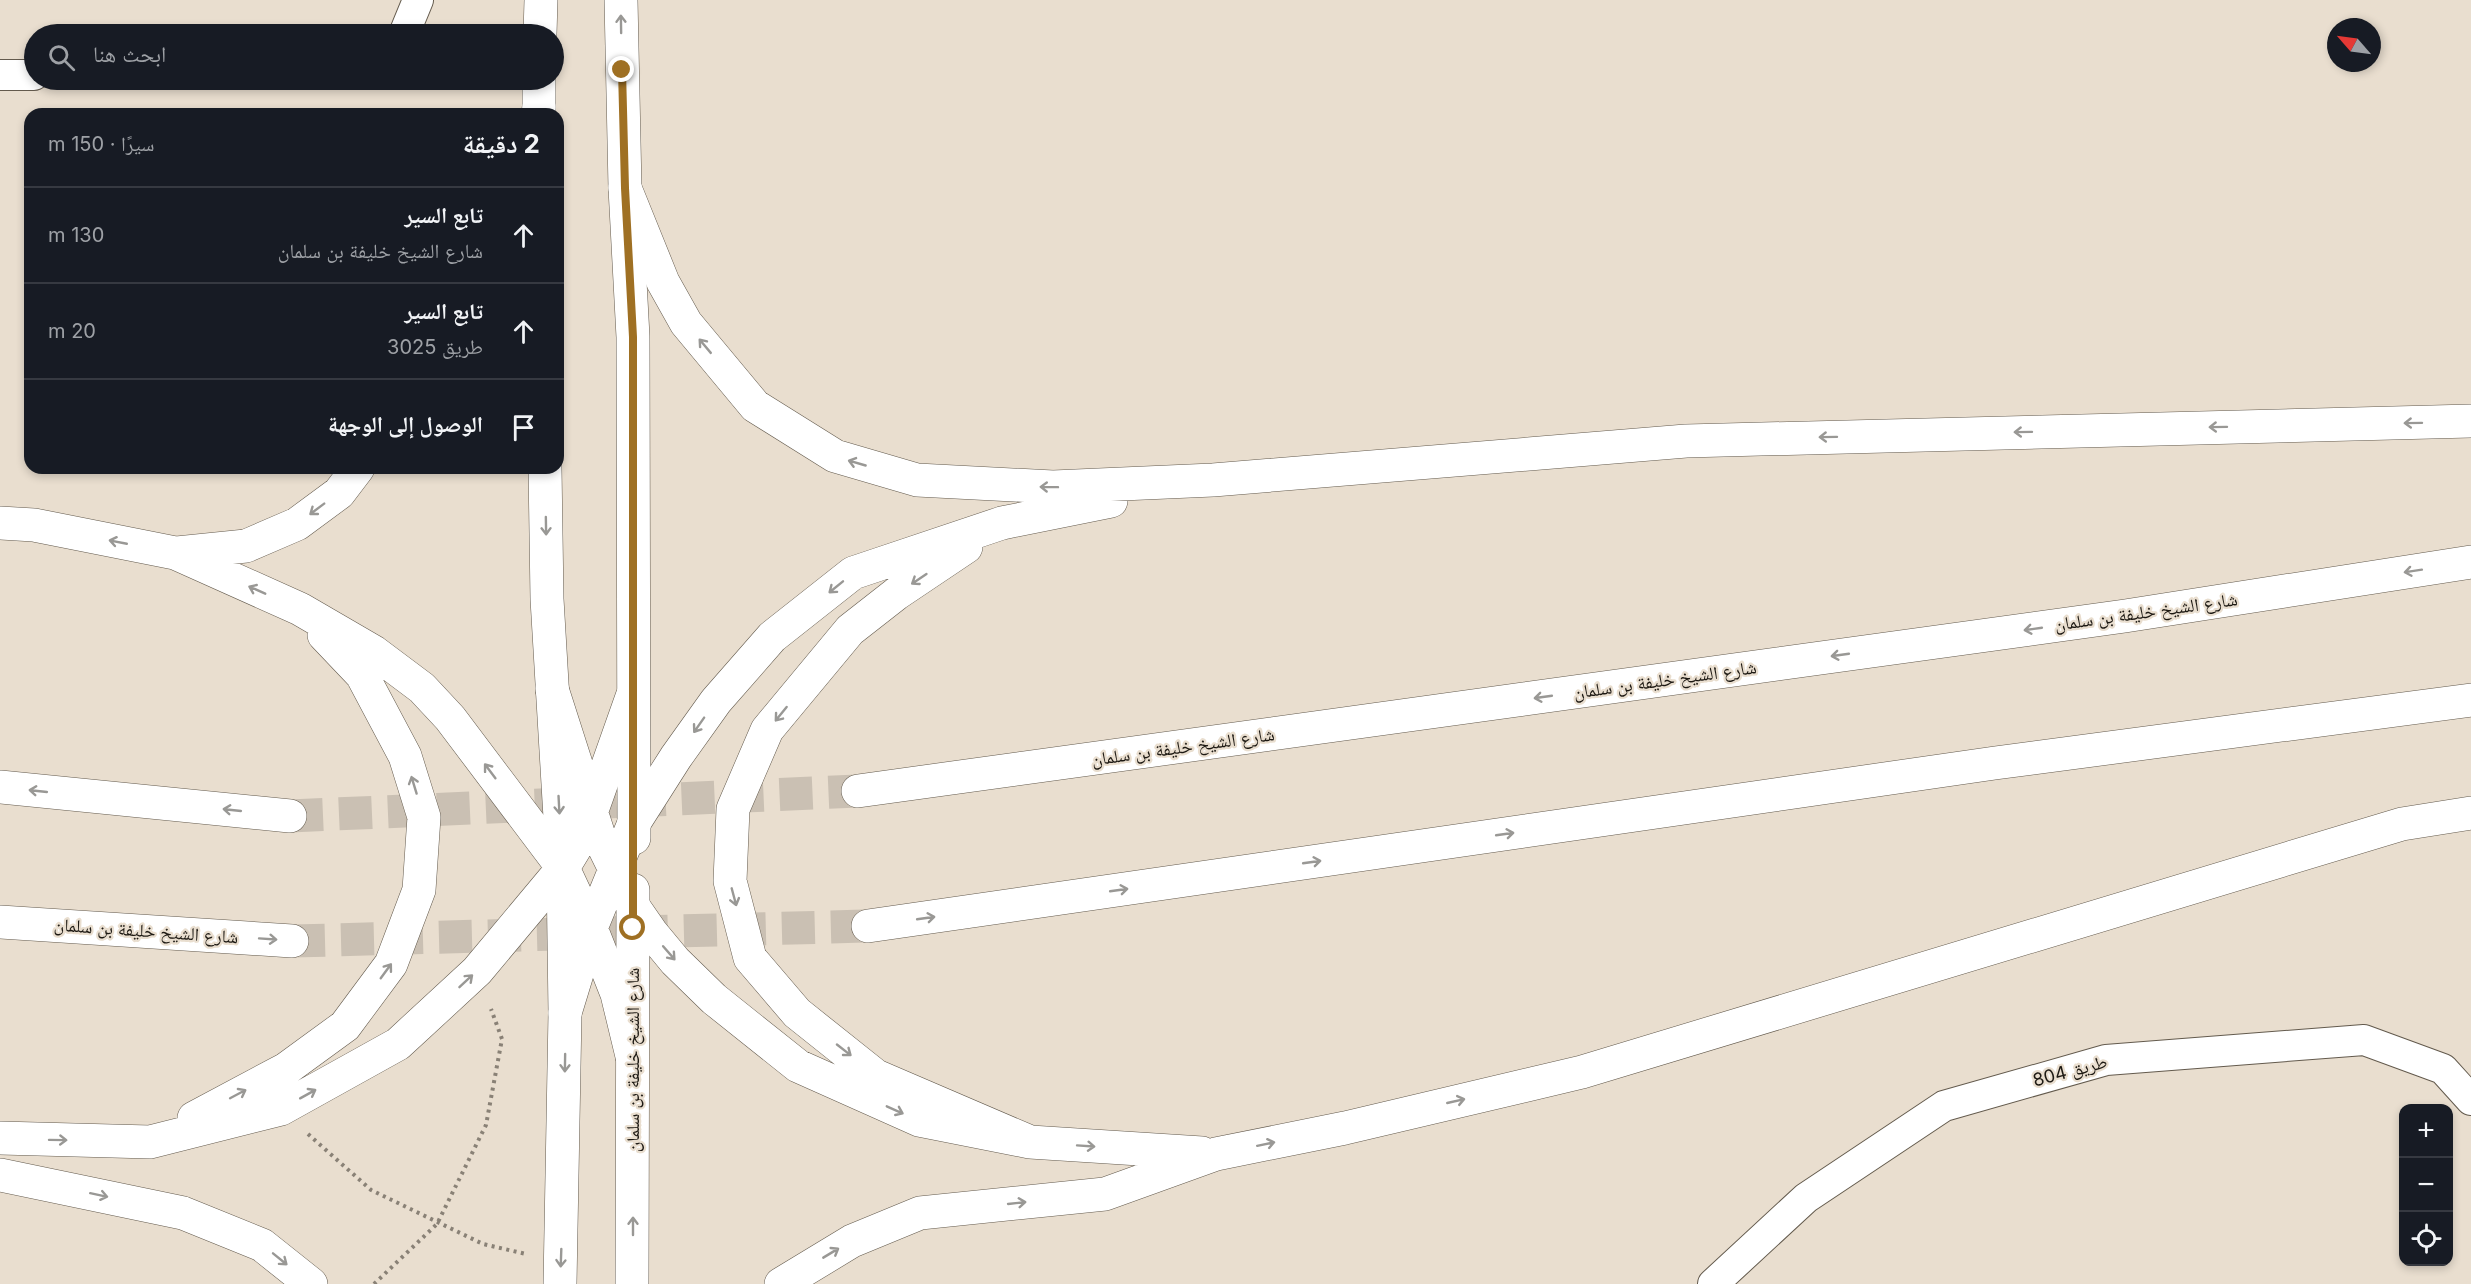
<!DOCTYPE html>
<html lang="ar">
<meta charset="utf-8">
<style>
:root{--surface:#171b24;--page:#242831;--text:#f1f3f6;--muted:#9ea1a6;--line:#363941}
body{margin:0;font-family:Inter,"Noto Naskh Arabic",sans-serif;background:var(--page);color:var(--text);direction:rtl}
.controls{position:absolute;right:18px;bottom:18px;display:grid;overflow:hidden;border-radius:12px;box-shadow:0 3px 9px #0003}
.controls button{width:54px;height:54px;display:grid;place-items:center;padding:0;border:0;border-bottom:2px solid var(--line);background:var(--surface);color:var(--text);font:30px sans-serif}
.compass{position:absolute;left:2327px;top:18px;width:54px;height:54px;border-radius:50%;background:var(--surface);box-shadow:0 3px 9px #0003;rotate:298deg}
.stop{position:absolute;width:18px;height:18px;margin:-14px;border:4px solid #9f7023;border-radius:50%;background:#fff}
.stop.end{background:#9f7023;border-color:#fff;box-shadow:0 2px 6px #0008}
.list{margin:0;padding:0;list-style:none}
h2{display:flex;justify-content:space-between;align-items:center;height:78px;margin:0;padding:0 24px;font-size:26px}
h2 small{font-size:20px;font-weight:400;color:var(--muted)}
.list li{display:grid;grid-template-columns:39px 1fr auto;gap:18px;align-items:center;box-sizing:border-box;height:96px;padding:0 24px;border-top:2px solid var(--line)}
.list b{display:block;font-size:22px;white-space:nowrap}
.list p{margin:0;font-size:20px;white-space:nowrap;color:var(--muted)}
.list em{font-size:20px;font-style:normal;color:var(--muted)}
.icon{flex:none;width:33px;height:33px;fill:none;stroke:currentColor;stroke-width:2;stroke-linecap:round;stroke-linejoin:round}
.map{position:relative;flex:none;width:2471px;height:1284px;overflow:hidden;direction:ltr}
.search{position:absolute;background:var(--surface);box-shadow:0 3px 9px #0003;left:24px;top:24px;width:540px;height:66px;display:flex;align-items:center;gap:15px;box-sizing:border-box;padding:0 21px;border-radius:33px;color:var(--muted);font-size:22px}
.panel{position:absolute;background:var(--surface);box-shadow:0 3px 9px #0003;left:24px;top:108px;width:540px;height:366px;border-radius:18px;direction:rtl}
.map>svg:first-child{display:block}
</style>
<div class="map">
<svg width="2471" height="1284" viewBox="0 0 2471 1284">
<rect width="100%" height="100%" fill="#e9decf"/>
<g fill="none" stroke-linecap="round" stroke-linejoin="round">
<!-- highway-tunnel -->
<path stroke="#cac0b3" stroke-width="33" stroke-dasharray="33 16" stroke-linecap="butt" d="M290 816 858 791
M292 941 868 926"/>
<defs>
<path id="street" d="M404 34 418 0
M0 75H34
M1713 1284 1806 1198 1944 1106 2106 1060 2364 1040 2443 1069 2471 1100"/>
<path id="secondary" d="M621 0 625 188 633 337 634 838
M540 34 541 0
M539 114V80
M545 468 547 599 563 868 565 1013 560 1284
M632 1284 633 890"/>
<path id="highway" d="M538 114 539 107
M625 188 663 282 686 323 755 406 835 456 917 480 1053 487 1213 480 1686 441 2471 421
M0 523 34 525 175 553 300 609 374 652 422 688 450 718 563 868 591 928 617 994 632 1056
M966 547 896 594 850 630 767 730 733 809 730 881 750 958 797 1013 876 1076 1030 1142
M177 553 246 546 297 524 339 493 358 468
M552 689 600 839 633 906 651 932 675 961 714 999 798 1066 919 1120 1030 1142 1202 1153
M0 787 290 816
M858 791 2125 616 2471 562
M0 922 292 941
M868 926 1995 763 2471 700
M565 1013 591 928 634 823 676 757 716 701 772 637 853 573 1002 523 1111 501
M194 1118 286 1069 345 1026 391 964 419 890 424 817 405 756 362 675 324 635
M0 1138 150 1142 281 1109 398 1044 477 971 563 868 580 840 591 813 632 697
M0 1175 183 1213 262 1245 311 1284
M781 1284 852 1241 920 1213 1105 1194 1216 1154 1345 1128 1582 1072 2402 824 2471 813"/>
</defs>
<!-- street casing -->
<use href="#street" stroke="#635a4d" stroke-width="32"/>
<!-- secondary casing -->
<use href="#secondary" stroke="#635a4d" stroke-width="34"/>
<!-- highway casing -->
<use href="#highway" stroke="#635a4d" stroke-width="34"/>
<!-- path -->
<path stroke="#898176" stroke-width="4" stroke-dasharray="3 4.5" stroke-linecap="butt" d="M308 1134 371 1190 483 1244 526 1254
M374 1284 437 1224 486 1125 502 1039 491 1009"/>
<!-- street -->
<use href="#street" stroke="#fff" stroke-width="30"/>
<!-- secondary -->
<use href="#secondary" stroke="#fff" stroke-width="33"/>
<!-- highway -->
<use href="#highway" stroke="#fff" stroke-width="33"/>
</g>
<!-- one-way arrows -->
<defs><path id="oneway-shaft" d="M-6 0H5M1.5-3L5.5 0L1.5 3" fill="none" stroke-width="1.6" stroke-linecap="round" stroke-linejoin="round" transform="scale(1.5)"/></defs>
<g stroke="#999895">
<use href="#oneway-shaft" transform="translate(621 24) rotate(-91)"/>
<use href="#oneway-shaft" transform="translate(705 346) rotate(-130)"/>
<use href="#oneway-shaft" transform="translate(2413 423) rotate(179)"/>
<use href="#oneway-shaft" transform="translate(2218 427) rotate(179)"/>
<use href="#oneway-shaft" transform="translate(2023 432) rotate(179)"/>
<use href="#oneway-shaft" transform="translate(1828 437) rotate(179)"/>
<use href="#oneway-shaft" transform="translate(857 463) rotate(-164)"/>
<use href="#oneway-shaft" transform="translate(1049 487) rotate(-179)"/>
<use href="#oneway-shaft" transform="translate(317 509) rotate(143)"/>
<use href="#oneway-shaft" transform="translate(546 526) rotate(89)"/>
<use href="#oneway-shaft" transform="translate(118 542) rotate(-169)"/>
<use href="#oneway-shaft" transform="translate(2413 571) rotate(171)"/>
<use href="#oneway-shaft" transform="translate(919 579) rotate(146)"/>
<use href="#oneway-shaft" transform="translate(836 587) rotate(141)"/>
<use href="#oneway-shaft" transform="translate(257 590) rotate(-156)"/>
<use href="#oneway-shaft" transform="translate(2033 629) rotate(172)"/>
<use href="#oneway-shaft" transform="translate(1840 655) rotate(172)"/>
<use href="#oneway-shaft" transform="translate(1543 697) rotate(172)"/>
<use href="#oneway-shaft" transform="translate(781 714) rotate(129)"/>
<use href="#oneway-shaft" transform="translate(699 725) rotate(125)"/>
<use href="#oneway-shaft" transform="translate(490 771) rotate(-127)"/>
<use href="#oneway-shaft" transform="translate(414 785) rotate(-107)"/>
<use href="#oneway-shaft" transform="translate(38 791) rotate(-174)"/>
<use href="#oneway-shaft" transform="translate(559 805) rotate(87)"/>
<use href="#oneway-shaft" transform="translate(232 810) rotate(-174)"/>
<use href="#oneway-shaft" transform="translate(1505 834) rotate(-8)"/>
<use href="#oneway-shaft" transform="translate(1312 862) rotate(-8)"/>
<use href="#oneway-shaft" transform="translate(1119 890) rotate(-8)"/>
<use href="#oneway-shaft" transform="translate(734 897) rotate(75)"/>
<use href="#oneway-shaft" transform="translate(926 918) rotate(-8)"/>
<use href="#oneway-shaft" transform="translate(268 939) rotate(4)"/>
<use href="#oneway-shaft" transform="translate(669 953) rotate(49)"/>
<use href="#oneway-shaft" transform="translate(386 971) rotate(-54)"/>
<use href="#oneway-shaft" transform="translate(466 981) rotate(-43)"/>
<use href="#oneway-shaft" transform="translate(844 1050) rotate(38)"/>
<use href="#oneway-shaft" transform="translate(565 1063) rotate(91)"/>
<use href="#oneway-shaft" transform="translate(238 1094) rotate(-28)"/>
<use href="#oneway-shaft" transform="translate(308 1094) rotate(-29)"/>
<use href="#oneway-shaft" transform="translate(1456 1101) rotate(-13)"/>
<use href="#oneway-shaft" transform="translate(895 1110) rotate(24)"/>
<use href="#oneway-shaft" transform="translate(58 1140) rotate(1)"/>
<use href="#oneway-shaft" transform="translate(1266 1144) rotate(-12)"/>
<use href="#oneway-shaft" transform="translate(1086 1146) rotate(4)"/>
<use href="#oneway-shaft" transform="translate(99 1195) rotate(12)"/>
<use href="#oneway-shaft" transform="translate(1017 1203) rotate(-6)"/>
<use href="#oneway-shaft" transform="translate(633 1226) rotate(-90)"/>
<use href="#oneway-shaft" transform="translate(831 1253) rotate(-31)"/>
<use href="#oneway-shaft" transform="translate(561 1258) rotate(92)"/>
<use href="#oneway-shaft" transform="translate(280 1259) rotate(39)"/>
</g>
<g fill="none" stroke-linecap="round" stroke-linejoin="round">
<!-- route -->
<path stroke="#9f7023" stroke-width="8" d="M622 70 625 188 633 337V928"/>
</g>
<g text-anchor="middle" stroke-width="4.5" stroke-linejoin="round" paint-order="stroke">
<!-- street labels -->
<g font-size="18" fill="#1d1913" stroke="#e9decf">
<text transform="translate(2146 612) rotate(-8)" y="6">شارع الشيخ خليفة بن سلمان</text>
<text transform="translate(1665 680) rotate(-8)" y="6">شارع الشيخ خليفة بن سلمان</text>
<text transform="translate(1183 747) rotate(-8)" y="6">شارع الشيخ خليفة بن سلمان</text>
<text transform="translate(146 931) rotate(4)" y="6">شارع الشيخ خليفة بن سلمان</text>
<text transform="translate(633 1060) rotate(-90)" y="6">شارع الشيخ خليفة بن سلمان</text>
<text transform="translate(2070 1071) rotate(-15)" y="6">طريق 804</text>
</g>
</g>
</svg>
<div class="controls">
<button>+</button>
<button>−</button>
<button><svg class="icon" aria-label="locate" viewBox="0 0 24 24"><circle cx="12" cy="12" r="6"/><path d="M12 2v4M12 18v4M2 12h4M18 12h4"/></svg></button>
</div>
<svg class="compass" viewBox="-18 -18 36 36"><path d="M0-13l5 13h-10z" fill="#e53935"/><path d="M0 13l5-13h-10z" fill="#9ea1a6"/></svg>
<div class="stop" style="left:633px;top:928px"></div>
<div class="stop end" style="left:622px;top:70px"></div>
<div class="search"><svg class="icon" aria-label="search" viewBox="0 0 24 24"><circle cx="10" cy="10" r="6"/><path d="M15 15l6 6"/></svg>ابحث هنا</div>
<section class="panel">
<h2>2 دقيقة<small>سيرًا · 150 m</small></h2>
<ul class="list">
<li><svg class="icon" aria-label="ahead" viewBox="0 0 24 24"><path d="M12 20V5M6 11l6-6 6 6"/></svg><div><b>تابع السير</b><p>شارع الشيخ خليفة بن سلمان</p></div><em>130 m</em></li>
<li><svg class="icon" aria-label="ahead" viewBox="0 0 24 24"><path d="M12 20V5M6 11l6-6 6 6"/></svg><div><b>تابع السير</b><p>طريق 3025</p></div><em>20 m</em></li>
<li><svg class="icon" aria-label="arrive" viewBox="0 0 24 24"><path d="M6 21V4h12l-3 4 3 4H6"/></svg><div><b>الوصول إلى الوجهة</b></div></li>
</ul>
</section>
</div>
